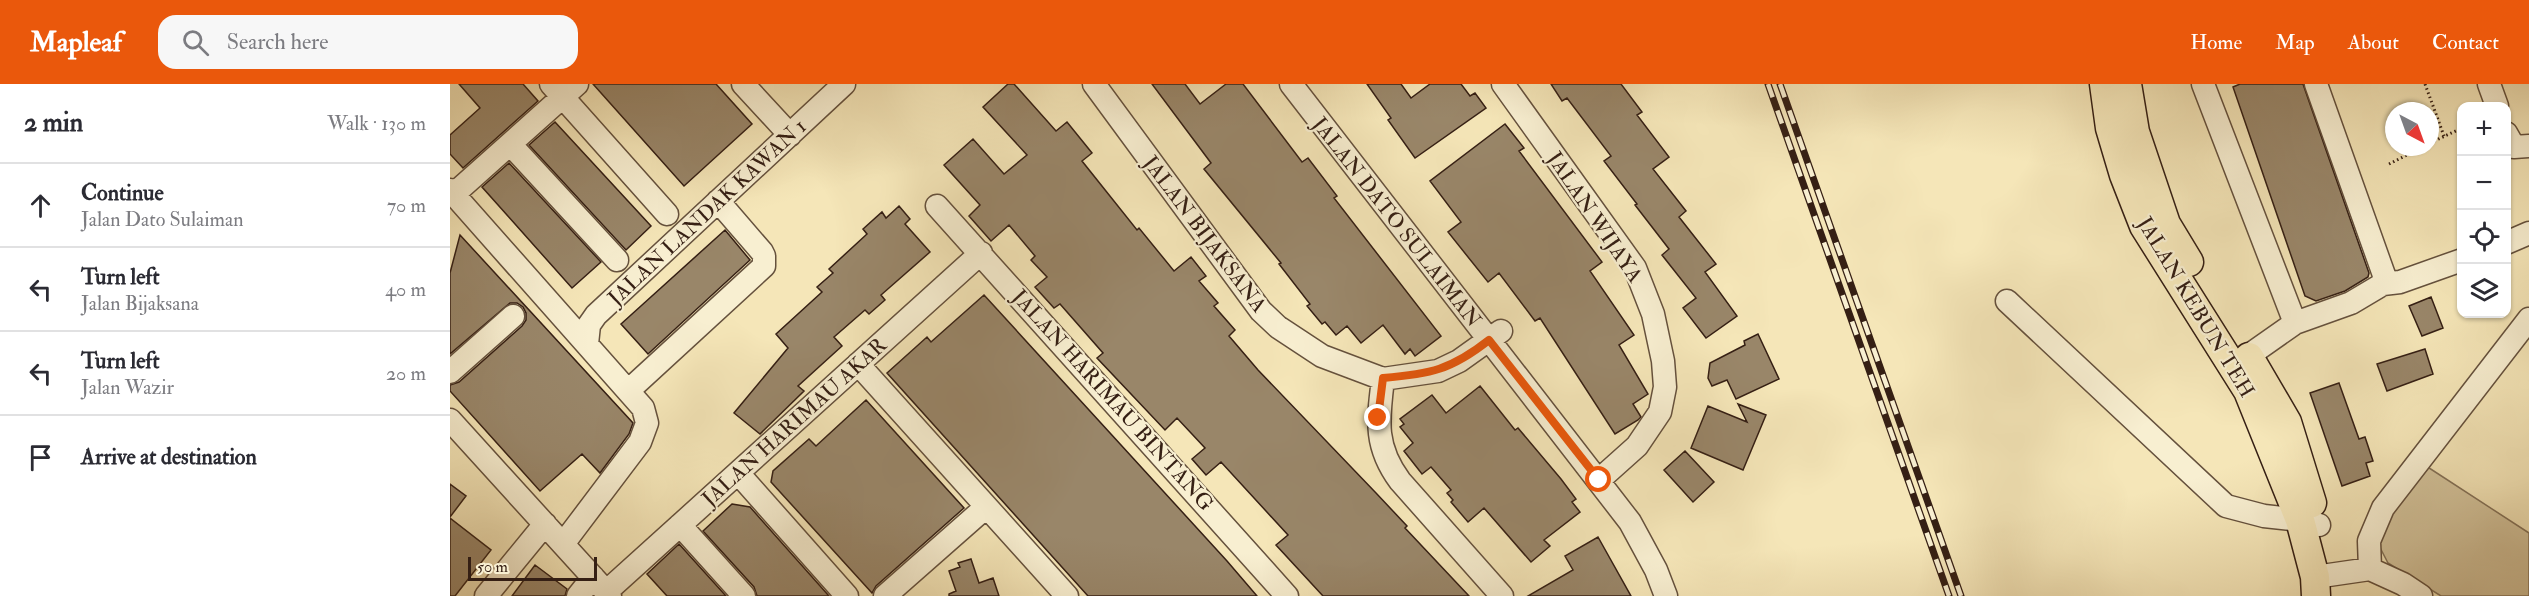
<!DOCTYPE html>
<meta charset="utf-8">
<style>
:root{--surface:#fff;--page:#f7f7f7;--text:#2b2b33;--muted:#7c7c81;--line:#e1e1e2;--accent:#ea580c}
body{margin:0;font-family:"IM FELL Double Pica",serif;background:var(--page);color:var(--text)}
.controls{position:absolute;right:18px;top:18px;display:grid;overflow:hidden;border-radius:12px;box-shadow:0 2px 4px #0004}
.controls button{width:54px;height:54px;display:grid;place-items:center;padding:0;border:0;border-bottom:2px solid var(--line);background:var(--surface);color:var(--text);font:30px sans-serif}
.compass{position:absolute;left:1935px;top:18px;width:54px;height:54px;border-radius:50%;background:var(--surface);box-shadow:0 2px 4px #0004;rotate:139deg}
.scale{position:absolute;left:18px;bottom:15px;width:129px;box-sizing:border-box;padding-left:6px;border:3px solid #351f14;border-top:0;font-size:16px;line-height:21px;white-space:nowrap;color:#351f14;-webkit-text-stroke:4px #f8efd1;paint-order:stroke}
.stop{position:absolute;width:18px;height:18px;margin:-14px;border:4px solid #ea580c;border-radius:50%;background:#fff}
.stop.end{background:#ea580c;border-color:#fff;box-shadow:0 2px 6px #0008}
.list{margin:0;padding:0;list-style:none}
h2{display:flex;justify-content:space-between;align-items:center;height:78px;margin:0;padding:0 24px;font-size:26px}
h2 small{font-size:20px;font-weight:400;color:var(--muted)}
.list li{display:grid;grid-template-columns:39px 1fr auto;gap:18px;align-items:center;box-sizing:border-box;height:84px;padding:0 24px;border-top:2px solid var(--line)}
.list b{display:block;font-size:22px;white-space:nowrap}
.list p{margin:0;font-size:20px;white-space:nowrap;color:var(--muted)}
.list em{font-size:20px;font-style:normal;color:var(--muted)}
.icon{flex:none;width:33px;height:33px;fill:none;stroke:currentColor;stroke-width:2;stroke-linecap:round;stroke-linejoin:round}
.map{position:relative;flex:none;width:2079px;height:512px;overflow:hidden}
header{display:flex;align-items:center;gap:36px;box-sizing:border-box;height:84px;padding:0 30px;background:var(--accent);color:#fff}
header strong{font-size:28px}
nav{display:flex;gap:33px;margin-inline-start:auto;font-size:21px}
.search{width:420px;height:54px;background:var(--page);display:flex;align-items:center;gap:15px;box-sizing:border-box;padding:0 21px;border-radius:18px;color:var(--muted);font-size:22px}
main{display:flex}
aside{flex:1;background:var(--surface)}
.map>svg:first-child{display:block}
</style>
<header>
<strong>Mapleaf</strong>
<div class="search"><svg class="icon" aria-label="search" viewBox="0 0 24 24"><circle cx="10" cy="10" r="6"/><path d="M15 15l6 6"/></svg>Search here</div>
<nav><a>Home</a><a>Map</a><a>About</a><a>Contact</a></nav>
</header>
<main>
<aside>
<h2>2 min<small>Walk · 130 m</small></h2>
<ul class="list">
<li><svg class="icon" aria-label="ahead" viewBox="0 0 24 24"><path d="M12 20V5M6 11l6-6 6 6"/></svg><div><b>Continue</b><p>Jalan Dato Sulaiman</p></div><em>70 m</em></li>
<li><svg class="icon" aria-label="left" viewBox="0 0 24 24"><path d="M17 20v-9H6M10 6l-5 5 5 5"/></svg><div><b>Turn left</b><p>Jalan Bijaksana</p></div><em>40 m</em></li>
<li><svg class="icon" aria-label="left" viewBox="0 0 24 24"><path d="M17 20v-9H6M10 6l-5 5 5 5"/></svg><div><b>Turn left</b><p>Jalan Wazir</p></div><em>20 m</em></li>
<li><svg class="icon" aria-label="arrive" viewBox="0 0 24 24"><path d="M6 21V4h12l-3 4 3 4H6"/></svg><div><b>Arrive at destination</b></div></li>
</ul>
</aside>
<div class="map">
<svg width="2079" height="512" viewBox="0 0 2079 512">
<rect width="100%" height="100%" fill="#f5e6b8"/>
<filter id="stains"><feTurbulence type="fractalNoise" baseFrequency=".00333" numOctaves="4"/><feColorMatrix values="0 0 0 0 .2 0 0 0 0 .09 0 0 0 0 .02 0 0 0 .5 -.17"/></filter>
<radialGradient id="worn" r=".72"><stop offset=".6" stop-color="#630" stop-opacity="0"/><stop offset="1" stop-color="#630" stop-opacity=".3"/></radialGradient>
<!-- green -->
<path fill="#d4c49c" stroke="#847258" stroke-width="1.5" d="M1973 380 2079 449V512H1991L1938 479 1923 450Z"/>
<!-- building -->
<path fill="#998669" stroke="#351f14" stroke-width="1.5" d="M9 0H73L88 17 13 84 0 70V51L30 24Z
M143 0H266L302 40 234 102Z
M558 0H564L606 47 617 38 642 69 632 77 687 146 689 144 724 187 741 173 756 192 749 197 768 219 764 222 785 246 779 252 808 286 926 409 957 442 955 444 1019 512H873L826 461 838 451 771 378 756 391 742 375 755 364 727 334 715 346 647 274 653 269 610 220 604 224 585 203 597 193 581 176 585 172 559 141 541 157 519 132 530 121 494 81 523 55 554 90 577 71 533 23Z
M702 0H735L750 20 776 0H793L852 78 858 74 887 112 884 114 991 252 965 272 960 265 955 270 933 241 911 259 897 242 886 251 875 238 872 240 857 222 860 220 829 180 831 179 754 85 761 79Z
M917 0H951L961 14 980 0H1011L1020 12 1025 9 1036 24 965 74 938 36 941 34Z
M1101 0H1171L1192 28 1187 31 1219 73 1203 85 1236 127 1229 133 1266 180 1255 188 1287 232 1256 254 1233 224 1246 214 1212 171 1219 165 1185 121 1187 120 1154 77 1161 72 1117 14 1112 17Z
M1790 0H1853L1919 189 1918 193 1895 207 1866 217 1855 212 1783 3Z
M105 38 201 142 176 166 79 61Z
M1055 40 1074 64 1069 67 1152 178 1140 187 1184 251 1169 261 1198 310 1183 320 1191 333 1188 336 1165 350 1090 234 1085 237 1049 189 1038 198 998 148 1011 138 980 97Z
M59 79 151 178 122 204 32 103Z
M449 122 460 135 455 140 480 168 431 211 435 216 419 230 415 226 384 253 392 262 348 302 354 307 310 350 284 329 338 264 326 250 372 208 367 203 383 189 379 185 417 150 413 145 432 128 436 134Z
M275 146 300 176 198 270 171 240Z
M10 151 183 339 179 350 150 389 132 370 90 407 0 307V301L9 298 72 242 76 236V229L73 223 67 219H60L0 270V189Z
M534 211 777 477 807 512H638L437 289 477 253 481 258Z
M1981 213 1993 244 1972 252 1959 222Z
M1308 250 1329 295 1286 315 1277 296 1262 302 1258 294 1260 279 1295 261 1294 257Z
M1975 265 1983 290 1937 307 1927 280Z
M1889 299 1909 355 1915 353 1923 377 1916 379 1920 392 1892 402 1860 309Z
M1030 302 1065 346 1068 344 1111 395 1126 415 1122 418 1130 428 1094 456 1100 462 1081 478 1034 424 1018 438 1001 418 1003 416 997 409 1001 406 981 383 972 390 954 367 963 359 950 343 954 340 950 335 982 311 996 329Z
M416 316 514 424 426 502 422 509 321 398 323 387 359 355 366 362Z
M1288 320 1316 331 1293 386 1241 364 1258 322 1297 338Z
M1235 367 1264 398 1243 418 1214 386Z
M0 400 16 412 0 433Z
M282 420 300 423 379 512H307L304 503 253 447Z
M0 434 41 466 5 512H0Z
M1148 453 1181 512H1078L1123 486 1115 472Z
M229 460 276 512H217L197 490Z
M521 475 529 499 543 494 549 512H499V510L506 507 499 487 510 483 508 479Z
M85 481 117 505 115 512H62Z"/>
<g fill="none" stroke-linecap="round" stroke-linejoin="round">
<defs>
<path id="minor" d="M101 0 217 130
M293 0 340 51
M644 0 811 227 828 243 872 272 933 295 988 287 1009 277 1051 247
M841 0 1180 438 1206 486 1216 512
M1053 0 1185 184 1203 230 1213 277 1215 303 1210 328 1187 362 1149 396
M1753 0 1845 239
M1866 0 1934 191 1933 200
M2039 0 2047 22
M2056 49 2064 63 2079 62
M60 60 167 176
M0 106 193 324 197 339 190 358 113 460
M4 110 127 0
M487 122 837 512
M2056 159 2079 149
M1933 200 1950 198 2012 176
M1557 217 1776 422 1814 432 1850 436 1869 441
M137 260 139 241 146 231 394 0
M1798 272 1845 239 1901 219 1933 200
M408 280 617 512
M0 288 63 232
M933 295C928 336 924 362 950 397L1052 512
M178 307 314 182V172L312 168 268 117
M0 336 160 512
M288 389 397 512
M230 441 294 512
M1920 485 1919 457 1933 424 2079 235
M1865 493 1920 485 1953 500 1971 512
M156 508 531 169
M36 512 95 440
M128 512 143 493
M435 512 536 423"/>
<path id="major" d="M1654 0 1660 44 1674 91 1694 142 1798 307 1850 436 1865 493 1866 512
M1677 0 1685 48 1716 140 1739 178
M1799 273 1837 338 1862 419"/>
</defs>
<!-- minor casing -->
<use href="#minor" stroke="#65513d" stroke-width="25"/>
<!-- major casing -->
<use href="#major" stroke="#351f14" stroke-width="31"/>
<!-- path -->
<path stroke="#351f14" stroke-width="3" stroke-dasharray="1.5 3" stroke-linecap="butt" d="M1975 0 1994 52
M1980 59 2012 44
M1939 80 1973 63"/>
<!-- minor -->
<use href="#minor" stroke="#f8efd1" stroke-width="22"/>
<!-- major -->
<use href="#major" stroke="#f5e6b8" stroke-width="28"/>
<defs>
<path id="rail" d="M1318 0 1499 512
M1330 0 1511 512"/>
</defs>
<!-- rail casing -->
<use href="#rail" stroke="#351f14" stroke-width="7"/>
<!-- rail -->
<use href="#rail" stroke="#f8efd1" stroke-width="4.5" stroke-dasharray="14" stroke-linecap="butt"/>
</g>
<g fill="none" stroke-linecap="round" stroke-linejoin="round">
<!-- route -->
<path stroke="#ea580c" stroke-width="8" d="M928 334 933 294C980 290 1001 286 1039 256L1149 396"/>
</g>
<g text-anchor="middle" stroke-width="4.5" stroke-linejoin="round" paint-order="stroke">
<!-- street labels -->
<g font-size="21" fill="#351f14" stroke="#f8efd1">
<text transform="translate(257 128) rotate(-43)" y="7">JALAN LANDAK KAWAN 1</text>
<text transform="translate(1145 133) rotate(56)" y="7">JALAN WIJAYA</text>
<text transform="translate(947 138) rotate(52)" y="7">JALAN DATO SULAIMAN</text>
<text transform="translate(755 150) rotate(53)" y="7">JALAN BIJAKSANA</text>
<text transform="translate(1746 223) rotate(59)" y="7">JALAN KEBUN TEH</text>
<text transform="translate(663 316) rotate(48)" y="7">JALAN HARIMAU BINTANG</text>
<text transform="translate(344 338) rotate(-42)" y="7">JALAN HARIMAU AKAR</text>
</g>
</g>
<rect width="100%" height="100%" filter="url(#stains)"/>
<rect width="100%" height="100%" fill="url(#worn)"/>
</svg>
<div class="controls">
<button>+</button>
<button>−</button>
<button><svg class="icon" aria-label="locate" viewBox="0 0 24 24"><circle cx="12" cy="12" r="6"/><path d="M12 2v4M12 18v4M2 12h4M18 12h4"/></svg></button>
<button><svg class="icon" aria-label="layers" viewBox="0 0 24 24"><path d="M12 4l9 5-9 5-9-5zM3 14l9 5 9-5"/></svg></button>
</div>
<svg class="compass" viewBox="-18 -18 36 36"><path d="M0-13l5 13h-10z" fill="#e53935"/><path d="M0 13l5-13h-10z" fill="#7c7c81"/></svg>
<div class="scale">50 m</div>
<div class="stop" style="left:1149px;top:396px"></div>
<div class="stop end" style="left:928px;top:334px"></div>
</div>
</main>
